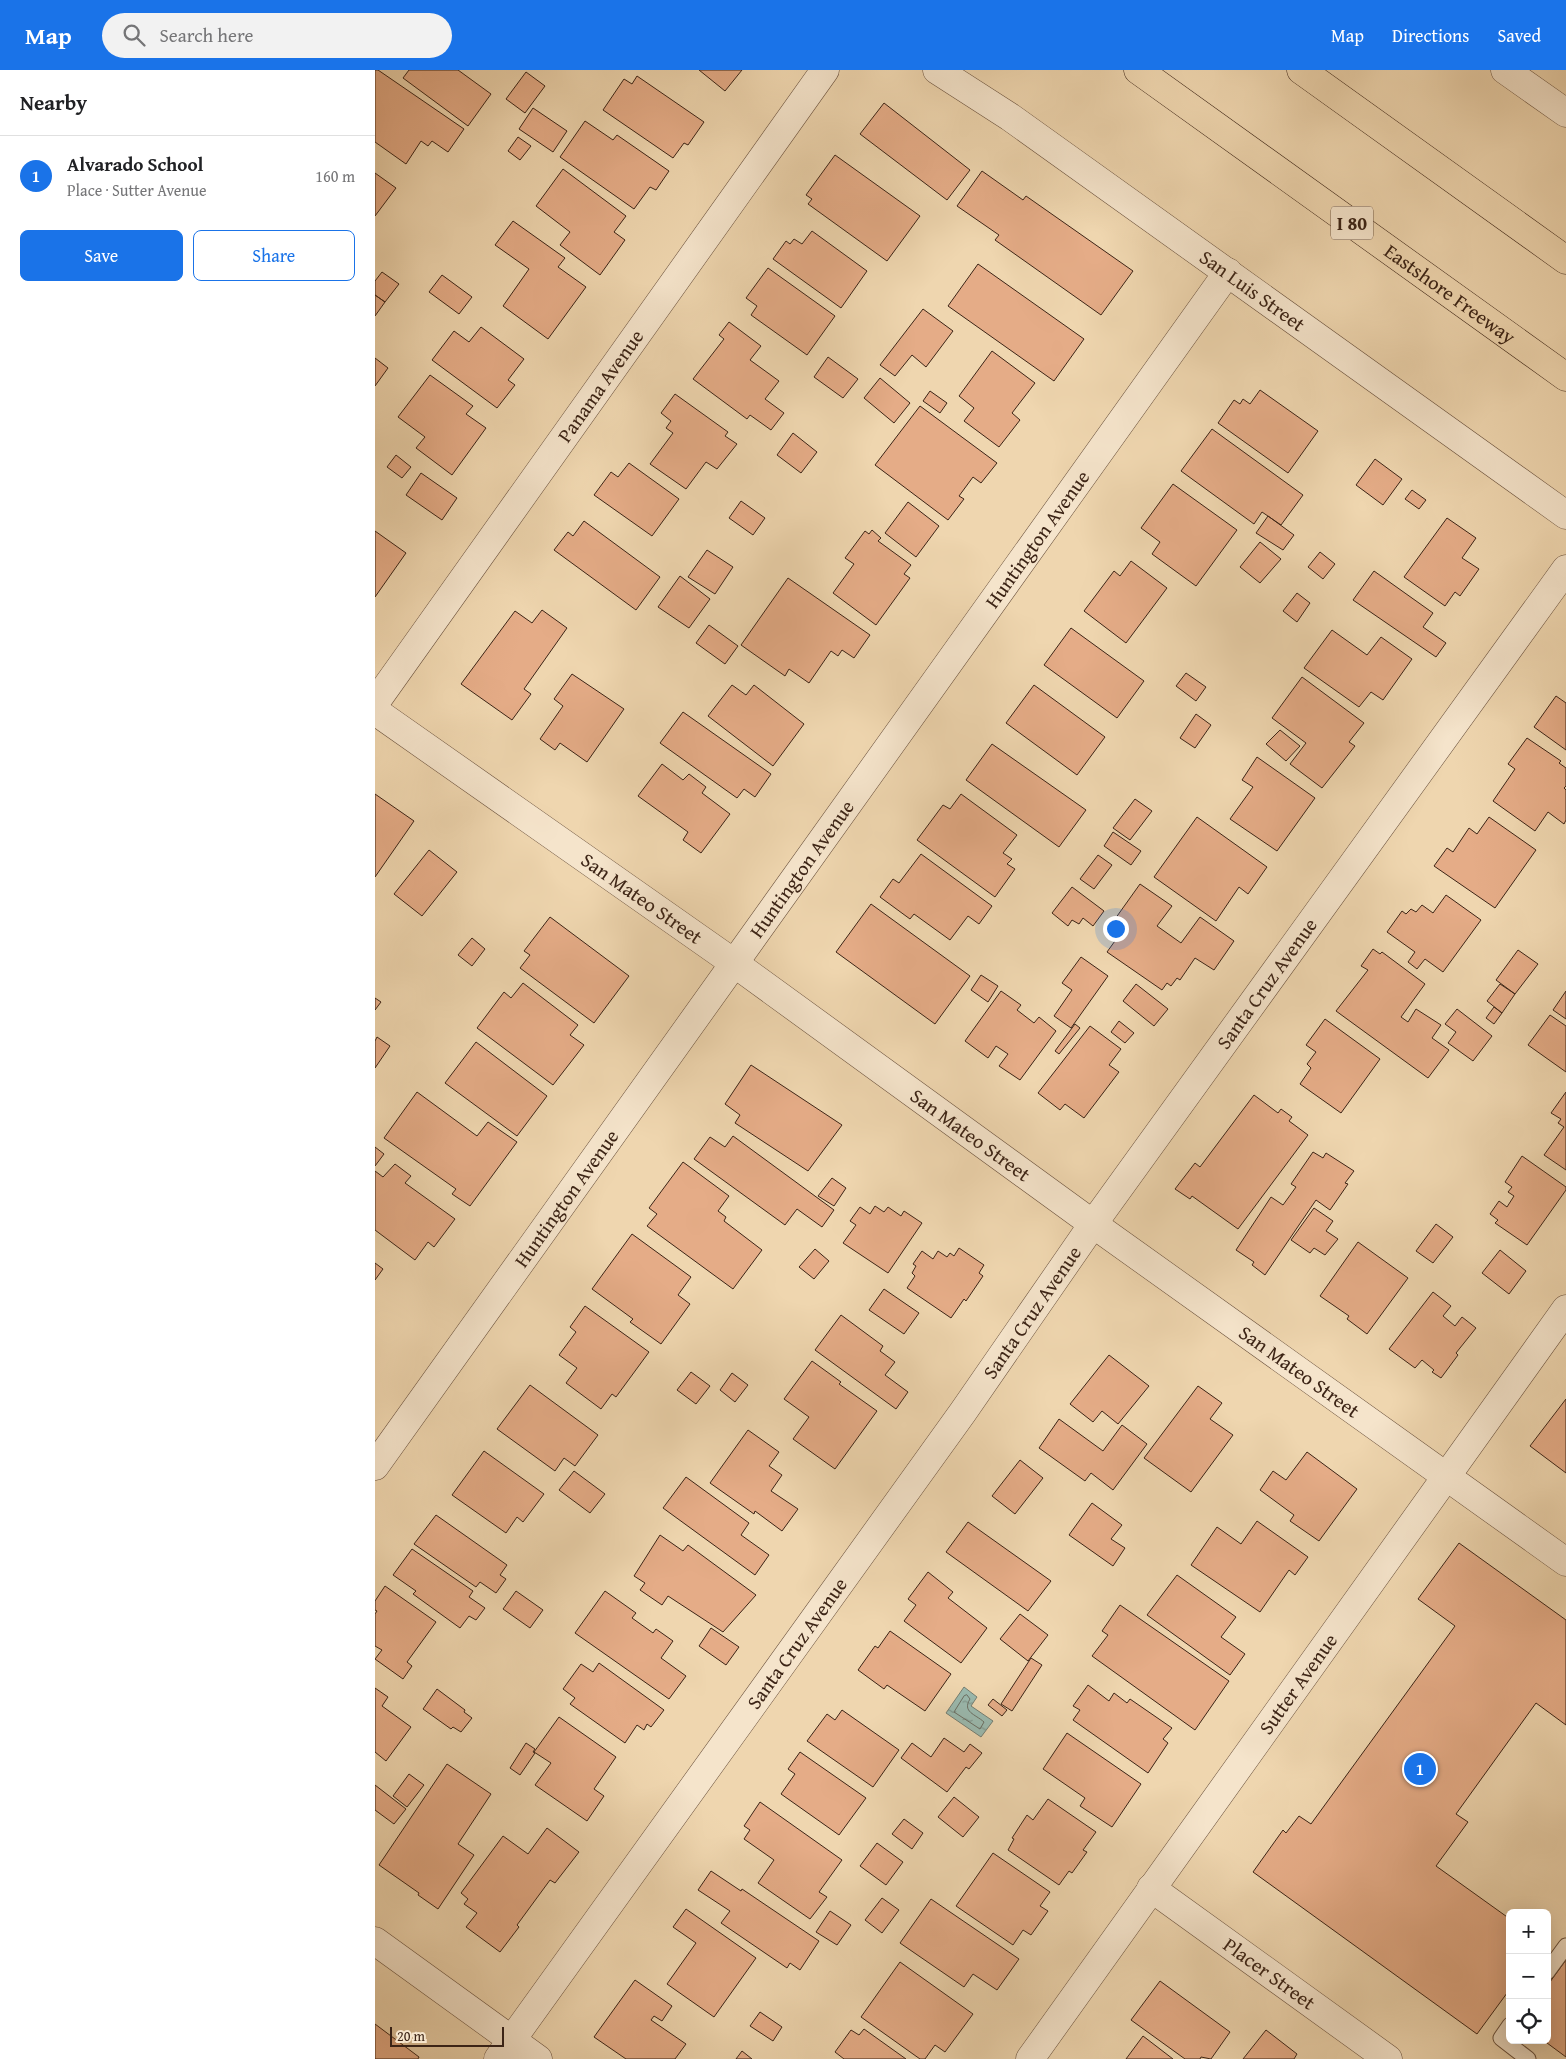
<!DOCTYPE html>
<meta charset="utf-8">
<style>
:root{--surface:#fff;--page:#f2f2f2;--text:#202124;--muted:#757577;--line:#e0e0e0;--accent:#1a73e8}
body{margin:0;font-family:"Gentium Book Plus",serif;background:var(--page);color:var(--text)}
.controls{position:absolute;right:15px;bottom:15px;display:grid;overflow:hidden;border-radius:8px;box-shadow:0 5px 20px #0002}
.controls button{width:45px;height:45px;display:grid;place-items:center;padding:0;border:0;border-bottom:1px solid var(--line);background:var(--surface);color:var(--text);font:25px sans-serif}
.scale{position:absolute;left:15px;bottom:12px;width:114px;box-sizing:border-box;padding-left:5px;border:2px solid #3c2416;border-top:0;font-size:14px;line-height:18px;white-space:nowrap;color:#3c2416;-webkit-text-stroke:4px #f5e4cb;paint-order:stroke}
.you{position:absolute;left:740px;top:858px;width:18px;height:18px;margin:-12px;border:4px solid #fff;border-radius:50%;background:#1a73e8;box-shadow:0 0 0 8px #1a73e833}
.badge{display:grid;place-items:center;width:32px;height:32px;border-radius:50%;background:var(--accent);color:#fff;font-size:16px;font-weight:700}
.pin{position:absolute;translate:-50% -50%;border:2px solid #fff;box-shadow:0 1px 5px #0006}
.list{margin:0;padding:0;list-style:none}
h2{display:flex;justify-content:space-between;align-items:center;height:65px;margin:0;padding:0 20px;font-size:21px}
h2 small{font-size:16px;font-weight:400;color:var(--muted)}
.list li{display:grid;grid-template-columns:32px 1fr auto;gap:15px;align-items:center;box-sizing:border-box;height:80px;padding:0 20px;border-top:1px solid var(--line)}
.list b{display:block;font-size:19px;white-space:nowrap}
.list p{margin:0;font-size:16px;white-space:nowrap;color:var(--muted)}
.list em{font-size:16px;font-style:normal;color:var(--muted)}
.actions{display:flex;gap:10px;padding:15px 20px}
.actions a{flex:1;padding:11px 0;border:1px solid var(--accent);border-radius:8px;text-align:center;font-size:18px;color:var(--accent)}
.actions .main{background:var(--accent);color:#fff}
.icon{flex:none;width:28px;height:28px;fill:none;stroke:currentColor;stroke-width:2;stroke-linecap:round;stroke-linejoin:round}
.map{position:relative;flex:none;width:1191px;height:1989px;overflow:hidden}
header{display:flex;align-items:center;gap:30px;box-sizing:border-box;height:70px;padding:0 25px;background:var(--accent);color:#fff}
header strong{font-size:24px}
nav{display:flex;gap:28px;margin-inline-start:auto;font-size:18px}
.search{width:350px;height:45px;background:var(--page);display:flex;align-items:center;gap:12px;box-sizing:border-box;padding:0 18px;border-radius:28px;color:var(--muted);font-size:19px}
main{display:flex}
aside{flex:1;background:var(--surface)}
.map>svg:first-child{display:block}
</style>
<header>
<strong>Map</strong>
<div class="search"><svg class="icon" aria-label="search" viewBox="0 0 24 24"><circle cx="10" cy="10" r="6"/><path d="M15 15l6 6"/></svg>Search here</div>
<nav><a>Map</a><a>Directions</a><a>Saved</a></nav>
</header>
<main>
<aside>
<h2>Nearby<small></small></h2>
<ul class="list">
<li><span class="badge">1</span><div><b>Alvarado School</b><p>Place · Sutter Avenue</p></div><em>160 m</em></li>
</ul>
<div class="actions"><a class="main">Save</a><a>Share</a></div>
</aside>
<div class="map">
<svg width="1191" height="1989" viewBox="0 0 1191 1989">
<defs>
<pattern id="water-ripples" width="26" height="14" patternUnits="userSpaceOnUse" patternTransform="scale(1.25)"><rect width="26" height="14" fill="#9ab9ae"/><path d="M2 4q2-2 4 0t4 0M15 11q2-2 4 0t4 0" fill="none" stroke="#7f968d"/></pattern>
</defs>
<rect width="100%" height="100%" fill="#efd6af"/>
<filter id="stains"><feTurbulence type="fractalNoise" baseFrequency=".004" numOctaves="4"/><feColorMatrix values="0 0 0 0 .2 0 0 0 0 .09 0 0 0 0 .02 0 0 0 .5 -.17"/></filter>
<radialGradient id="worn" r=".72"><stop offset=".6" stop-color="#630" stop-opacity="0"/><stop offset="1" stop-color="#630" stop-opacity=".3"/></radialGradient>
<!-- water -->
<path fill="url(#water-ripples)" stroke="#747d71" d="M589 1617 602 1627 596 1636 618 1651 606 1667 571 1643Z"/>
<g fill="none" stroke-linecap="round" stroke-linejoin="round">
<!-- shore -->
<path stroke="#6b6e62" stroke-width="1" d="M592 1625 595 1629C587 1642 600 1644 609 1652L605 1659 579 1642 589 1626Z"/>
</g>
<!-- building -->
<path fill="#e5ac87" stroke="#3c2416" d="M0 0H3L89 59 73 82 57 71 53 76 46 71 31 94 0 72Z
M34 0H83L116 24 93 56 28 8Z
M324 0H367L350 21Z
M151 2 170 16 150 43 131 29Z
M262 6 329 52 313 75 309 73 298 88 228 40 249 9 257 14Z
M509 33 595 100 572 130 485 64Z
M158 38 192 61 178 82 144 59Z
M210 51 238 70 242 65 294 101 281 120 275 117 259 139 185 87Z
M143 67 156 76 145 90 133 81Z
M460 85 545 146 512 191 433 134 437 129 431 125Z
M188 99 251 146 239 162 250 170 225 205 185 175 195 162 161 136Z
M607 101 648 130 651 126 758 201 726 245 620 170 624 165 582 136Z
M0 103 21 118 0 146Z
M138 151 190 188 183 197 211 217 173 269 128 236 154 199 120 175Z
M437 161 492 201 466 238 398 189 411 171 415 174 419 169 427 174Z
M603 194 709 269 679 311 573 236Z
M393 198 460 246 432 285 376 245 382 236 371 228Z
M7 202 24 214 10 232 0 225V211Z
M67 205 97 227 84 244 54 222Z
M0 225 10 232 0 246Z
M548 239 578 261 551 297 537 285 520 306 505 295Z
M354 252 386 276 375 290 404 311 390 329 409 343 396 360 375 345 372 349 318 309 349 269 344 265Z
M106 257 149 289 133 310 140 315 122 338 57 290 79 261 94 272Z
M617 281 660 313 637 343 645 350 624 377 589 351 599 338 584 326Z
M453 287 483 309 468 328 439 307Z
M0 288 13 298 0 316Z
M55 305 98 336 91 344 111 358 77 405 41 378 50 367 23 347Z
M505 308 535 333 519 353 489 328Z
M885 320 943 361 913 403 843 353 859 330 865 334 868 329 875 334Z
M555 321 572 333 565 343 548 331Z
M300 324 353 362 350 366 362 374 342 399 331 392 311 419 275 394 298 363 291 358 296 351 286 343Z
M545 336 622 393 606 413 598 407 584 426 589 429 573 450 500 395Z
M837 359 928 425 906 455 887 442 879 454 806 401Z
M418 363 442 382 426 403 402 385Z
M21 385 36 397 27 408 12 397Z
M1000 389 1027 409 1008 435 981 415Z
M254 393 304 429 277 466 219 425 236 402 243 407Z
M46 403 82 428 67 450 31 425Z
M798 414 862 460 821 516 777 484 785 472 766 458Z
M1037 420 1051 430 1044 439 1030 429Z
M366 431 390 448 378 465 354 448Z
M533 432 564 456 541 487 510 463Z
M893 446 919 465 908 480 881 463Z
M1072 448 1101 468 1087 488 1104 499 1085 526 1080 522 1070 536 1029 507Z
M209 451 285 507 261 540 179 480 193 462 198 466Z
M497 460 506 468 503 471 536 495 529 504 535 508 501 555 458 523 479 494 470 488 490 461 494 464Z
M0 461 31 483 0 527Z
M885 472 906 489 885 513 865 497Z
M332 480 358 497 340 524 313 507Z
M945 482 960 494 948 509 933 497Z
M756 491 792 518 751 573 709 541 739 501 745 506Z
M999 501 1058 543 1048 557 1071 573 1061 587 978 530Z
M305 506 335 529 314 558 283 537Z
M413 508 495 565 479 588 467 580 463 586 456 581 434 613 414 599 410 606 366 575Z
M922 523 935 533 922 552 908 541Z
M167 540 192 558 149 619 156 624 137 650 86 614 140 541 157 553Z
M334 555 363 576 350 594 321 573Z
M696 558 769 611 742 648 669 595Z
M957 560 992 585 1006 567 1037 589 1008 630 996 622 984 637 929 598Z
M811 603 831 617 821 631 801 616Z
M197 604 249 639 212 692 185 673 180 680 165 669 188 636 179 629Z
M927 607 989 653 974 672 980 676 947 718 915 694 931 673 897 648Z
M357 615 371 625 379 615 429 654 398 696 333 646Z
M659 615 730 667 702 705 631 653Z
M1181 626 1191 633V680L1159 657Z
M308 642 396 704 380 727 369 719 362 728 285 673Z
M821 644 836 655 820 678 805 668Z
M905 660 925 676 911 691 891 674Z
M1152 668 1186 691 1184 693 1191 698V716L1189 718 1191 720V750L1189 754 1173 742 1160 761 1118 731 1140 699 1133 694Z
M617 674 711 740 684 777 591 710Z
M882 687 940 728 902 781 855 749 878 717 867 710Z
M287 694 308 710 314 704 331 717 327 723 355 744 326 783 308 770 313 762 263 726Z
M0 724 39 751 0 807Z
M586 724 642 765 628 783 637 789 632 794 640 799 620 827 542 770 568 735 575 739Z
M760 729 777 741 755 770 738 758Z
M822 747 892 797 873 824 864 817 841 851 779 807Z
M1114 747 1161 780 1120 838 1059 796 1072 778 1078 782 1094 758 1102 764Z
M738 762 766 781 756 795 729 776Z
M54 780 82 802 47 846 19 824Z
M546 784 617 836 604 854 593 846 575 870 539 844 535 849 505 827 518 809 524 813Z
M723 785 737 795 719 819 705 809Z
M765 814 797 836 782 856 806 873 825 847 859 871 839 900 820 888 805 910 802 908 796 916 792 913 787 920 732 882 750 857 740 849Z
M697 817 729 841 718 856 708 848 704 854 697 850 693 856 677 843Z
M1071 825 1106 850 1068 902 1050 889 1042 899 1033 892 1040 882 1012 862 1027 841 1031 844 1036 839 1041 842 1047 835 1058 843Z
M496 834 595 906 560 954 461 882Z
M175 847 254 906 219 953 145 898 155 885 149 881Z
M97 868 110 879 97 896 83 885Z
M998 879 1005 884 1007 882 1050 914 1026 947 1033 952 1041 939 1066 955 1057 968 1074 980 1053 1008 961 941 993 900 986 896Z
M1143 880 1163 894 1140 924 1121 910Z
M706 887 733 906 696 958 679 946 697 920 687 913Z
M606 905 623 916 613 932 596 920Z
M148 913 203 955 195 965 209 975 178 1015 102 958 129 922 136 928Z
M761 914 793 939 779 956 748 931Z
M1125 914 1140 924 1127 943 1112 931Z
M626 921 646 935 642 940 659 953 664 947 681 961 645 1010 624 996 633 984 621 976 613 988 590 971Z
M1191 921V949L1178 940Z
M0 928 6 932 0 940Z
M1119 937 1127 943 1119 954 1111 948Z
M1082 939 1117 966 1098 991 1073 973 1081 962 1070 954Z
M1175 945 1191 956V1002L1153 975Z
M950 949 1005 989 966 1043 925 1014 936 998 932 994 941 982 931 975Z
M744 951 759 963 750 973 736 962Z
M700 954 705 958 684 984 680 981Z
M715 956 746 979 734 995 744 1002 709 1048 690 1034 685 1040 663 1023Z
M2 967 15 976 0 998V971Z
M101 972 172 1026 142 1066 70 1013Z
M376 995 467 1055 433 1101 360 1053 365 1045 350 1034Z
M42 1022 102 1066 113 1052 142 1072 95 1136 77 1124 81 1119 9 1068Z
M1191 1022V1100L1169 1085 1189 1057 1183 1053 1186 1049 1176 1043Z
M879 1025 903 1043 906 1039 917 1047 914 1051 933 1065 863 1159 817 1126 815 1129 800 1119 820 1093 825 1097Z
M358 1066 459 1140 447 1157 422 1139 410 1155 319 1089 335 1067 350 1077Z
M0 1077 9 1084 0 1096Z
M938 1082 948 1088 951 1083 979 1101 970 1113 973 1114 955 1140 941 1130 890 1205 877 1195 879 1192 861 1180 896 1127 908 1135 921 1117 916 1114Z
M1147 1086 1191 1117V1120L1152 1175 1120 1153 1123 1150 1115 1144 1124 1131 1132 1137 1139 1126 1133 1122 1137 1117 1130 1112Z
M308 1092 354 1126 343 1141 351 1147 349 1151 387 1180 358 1219 272 1156 282 1144 274 1138Z
M20 1094 36 1106 30 1113 80 1149 59 1177 53 1172 40 1190 0 1160V1101L8 1107Z
M457 1108 471 1118 459 1136 443 1126Z
M500 1136 509 1142 513 1137 526 1146 529 1141 547 1153 513 1203 468 1173 481 1155 475 1151 485 1137 495 1144Z
M939 1138 958 1151 951 1161 963 1169 950 1185 939 1178 935 1183 916 1170Z
M1061 1154 1078 1167 1058 1193 1041 1181Z
M257 1164 316 1207 303 1225 315 1234 286 1274 255 1252 258 1249 217 1219Z
M983 1172 1033 1208 992 1264 972 1249 974 1246 945 1226Z
M584 1178 609 1195 604 1203 608 1206 591 1231 589 1229 576 1248 532 1218 540 1206 537 1203 541 1196 538 1194 547 1181 558 1189 563 1181 572 1187 575 1183 579 1186Z
M440 1179 454 1191 439 1209 424 1197Z
M1125 1180 1151 1201 1134 1224 1107 1203Z
M0 1193 8 1199 0 1210Z
M509 1219 544 1243 529 1264 494 1240Z
M1058 1222 1076 1236 1068 1246 1080 1256 1087 1247 1101 1258 1081 1283 1083 1285 1066 1308 1057 1302 1059 1300 1047 1290 1040 1298 1014 1279Z
M210 1236 274 1282 241 1327 237 1324 226 1339 191 1313 202 1298 184 1285 201 1262 195 1257Z
M466 1245 508 1276 505 1281 520 1292 510 1305 533 1322 521 1339 440 1280Z
M734 1285 774 1316 743 1354 727 1341 718 1352 695 1334Z
M437 1291 466 1312 464 1314 502 1341 460 1399 418 1369 434 1347 409 1329Z
M316 1302 335 1316 321 1334 302 1320Z
M357 1303 373 1315 360 1332 345 1320Z
M155 1315 223 1365 200 1396 189 1388 180 1401 122 1359Z
M823 1316 847 1333 835 1349 858 1365 816 1422 769 1388Z
M1191 1329V1403L1155 1376Z
M684 1349 728 1381 747 1355 772 1374 738 1420 716 1403 710 1411 664 1378Z
M373 1360 404 1382 394 1396 407 1405 396 1421 423 1439 407 1461 380 1441 379 1444 335 1413Z
M109 1381 169 1424 148 1452 142 1447 131 1463 77 1425Z
M932 1382 982 1419 944 1471 915 1451 919 1445 885 1420 898 1401 911 1410Z
M645 1390 668 1408 640 1444 617 1426Z
M199 1401 230 1424 215 1443 184 1420Z
M311 1407 374 1453 366 1465 394 1485 380 1505 288 1438Z
M717 1433 747 1455 736 1469 750 1478 738 1496 694 1465Z
M61 1445 132 1495 125 1505 131 1509 121 1523 105 1512 101 1517 39 1474Z
M882 1451 933 1487 920 1505 914 1500 885 1542 816 1495 842 1457 866 1474Z
M593 1452 676 1511 653 1541 571 1482Z
M285 1465 308 1481 313 1475 381 1525 348 1562 293 1526 287 1535 265 1520 270 1513 259 1506Z
M1084 1473 1191 1550V1655L1161 1633 1081 1744 1093 1752 1061 1796 1135 1849V1919L1102 1964 878 1802 908 1760 911 1763 924 1746 936 1754 1080 1556 1043 1529Z
M37 1479 98 1521 94 1527 110 1538 101 1550 94 1546 85 1558 38 1524 41 1521 18 1505Z
M553 1502 578 1522 573 1528 612 1558 586 1593 529 1551 541 1535 533 1529Z
M802 1505 861 1547 846 1567 870 1584 855 1605 772 1545Z
M10 1516 61 1552 32 1592 37 1596 28 1609 0 1589 7 1580 0 1576V1544L2 1541 0 1540V1531Z
M141 1521 168 1540 155 1558 128 1539Z
M230 1521 261 1543 257 1548 278 1563 281 1559 298 1571 286 1588 311 1606 294 1629 200 1563Z
M745 1535 854 1611 820 1660 717 1586 733 1565 727 1561Z
M645 1544 673 1565 653 1591 625 1569Z
M336 1558 364 1577 351 1595 324 1576Z
M515 1561 576 1604 550 1641 512 1615 509 1619 483 1600 500 1576 503 1578Z
M656 1588 667 1595 637 1641 626 1634Z
M224 1593 289 1640 276 1657 272 1654 269 1660 262 1655 250 1673 195 1634 200 1628 188 1619 206 1594 218 1602Z
M713 1615 734 1631 739 1623 752 1633 755 1629 797 1658 788 1669 793 1673 773 1703 698 1650 705 1640 698 1636Z
M0 1618 13 1627 7 1636 36 1657 11 1691 0 1682Z
M62 1619 90 1640 89 1642 97 1648 86 1662 78 1657 76 1659 48 1639Z
M618 1629 632 1640 627 1646 613 1635Z
M467 1640 524 1680 498 1717 432 1671 452 1644 460 1650Z
M184 1647 241 1687 219 1719 229 1726 212 1751 160 1715 176 1693 159 1682Z
M692 1663 766 1714 737 1757 705 1736 710 1728 668 1699Z
M569 1668 589 1682 595 1674 607 1683 594 1699 591 1697 572 1722 526 1688 537 1673 556 1687Z
M151 1673 160 1679 158 1682 160 1683 145 1705 135 1698Z
M425 1682 491 1728 464 1765 406 1724 420 1704 413 1699Z
M72 1694 116 1724 83 1774 99 1785 63 1839 43 1825 44 1823 4 1795Z
M34 1704 49 1715 32 1737 18 1726Z
M0 1715 31 1739 19 1754 0 1740Z
M579 1727 604 1747 588 1767 563 1747Z
M673 1729 721 1762 708 1780 712 1782 697 1803 694 1801 684 1815 633 1780 639 1769 637 1768 652 1745 658 1750Z
M385 1732 467 1790 444 1822 452 1827 435 1849 383 1813 399 1790 369 1769 375 1760 369 1756Z
M529 1749 548 1763 537 1779 517 1764Z
M172 1758 204 1782 180 1813 175 1810 142 1855 144 1857 125 1882 91 1857 102 1843 89 1834 93 1829 86 1823 128 1766 153 1784Z
M502 1773 528 1792 511 1815 485 1796Z
M618 1783 675 1822 665 1836 673 1841 656 1865 648 1860 638 1875 581 1836Z
M336 1801 366 1821 367 1819 444 1871 425 1900 415 1893 412 1898 346 1853 355 1841 323 1820Z
M507 1828 524 1840 507 1863 490 1850Z
M556 1829 644 1889 622 1920 598 1904 589 1917 525 1873Z
M311 1839 381 1888 339 1947 292 1914 321 1873 298 1857Z
M455 1841 476 1855 462 1875 441 1862Z
M1191 1890V1987L1168 1970H1172V1916Z
M525 1892 598 1944 570 1982 560 1975 550 1989H545L486 1947Z
M260 1910 297 1936 287 1951 279 1946 276 1950 311 1974 300 1989H251L219 1967Z
M785 1911 855 1962 836 1989 826 1987 825 1989H810L756 1950Z
M385 1942 407 1957 398 1971 375 1956Z
M0 1954 44 1987 43 1989H0Z
M489 1959 531 1989H469L460 1982 476 1960 484 1965Z
M891 1960 922 1984 919 1989H868Z
M768 1966 798 1989H751Z
M367 1981 377 1989H361Z"/>
<g fill="none" stroke-linecap="round" stroke-linejoin="round">
<defs>
<path id="lane" d="M1172 1902 1191 1876
M1135 1955 1126 1968 1153 1989"/>
<g id="street">
<path id="s1" d="M562 0 635 47 1191 445"/>
<path d="M1130 0 1191 43"/>
<path id="s2" d="M0 633 450 0"/>
<path id="s3" d="M0 641 359 893 718 1154 1191 1492"/>
<path id="s4" d="M0 1396 853 202"/>
<path id="s5" d="M776 1818 1013 1989"/>
<path d="M0 1871 163 1989"/>
<path id="s6" d="M123 1989 588 1342 718 1154 1191 499"/>
<path id="s7" d="M655 1989 1191 1239"/>
</g>
<g id="highway">
<path id="s8" d="M763 0 1191 307"/>
<path d="M926 0 1191 190"/>
</g>
</defs>
<!-- lane casing -->
<use href="#lane" stroke="#69503c" stroke-width="17"/>
<!-- street casing -->
<use href="#street" stroke="#69503c" stroke-width="29"/>
<!-- highway casing -->
<use href="#highway" stroke="#3c2416" stroke-width="29"/>
<!-- lane -->
<use href="#lane" stroke="#f5e4cb" stroke-width="15"/>
<!-- street -->
<use href="#street" stroke="#f5e4cb" stroke-width="28"/>
<!-- highway -->
<use href="#highway" stroke="#efd6af" stroke-width="28"/>
</g>
<g text-anchor="middle" stroke-width="4.5" stroke-linejoin="round" paint-order="stroke">
<!-- shield labels -->
<rect fill="#f5e4cb" stroke="#745e4c" stroke-width="1" x="956" y="136.5" width="42" height="33" rx="4"/>
<g font-size="19" font-weight="bold" fill="#3c2416">
<text x="977" y="160">I 80</text>
</g>
<!-- street labels -->
<g font-size="20" fill="#3c2416" stroke="#f5e4cb">
<text dy="7" stroke="none"><textPath href="#s1" startOffset="385">San Luis Street</textPath></text>
<text dy="7" stroke="none"><textPath href="#s8" startOffset="384">Eastshore Freeway</textPath></text>
<text dy="7" stroke="none"><textPath href="#s2" startOffset="389">Panama Avenue</textPath></text>
<text dy="7" stroke="none"><textPath href="#s4" startOffset="1139">Huntington Avenue</textPath></text>
<text dy="7" stroke="none"><textPath href="#s4" startOffset="734">Huntington Avenue</textPath></text>
<text dy="7" stroke="none"><textPath href="#s3" startOffset="326">San Mateo Street</textPath></text>
<text dy="7" stroke="none"><textPath href="#s6" startOffset="1322">Santa Cruz Avenue</textPath></text>
<text dy="7" stroke="none"><textPath href="#s3" startOffset="731">San Mateo Street</textPath></text>
<text dy="7" stroke="none"><textPath href="#s4" startOffset="329">Huntington Avenue</textPath></text>
<text dy="7" stroke="none"><textPath href="#s6" startOffset="918">Santa Cruz Avenue</textPath></text>
<text dy="7" stroke="none"><textPath href="#s3" startOffset="1136">San Mateo Street</textPath></text>
<text dy="7" stroke="none"><textPath href="#s6" startOffset="512">Santa Cruz Avenue</textPath></text>
<text dy="7" stroke="none"><textPath href="#s7" startOffset="461">Sutter Avenue</textPath></text>
<text dy="7" stroke="none"><textPath href="#s5" startOffset="146">Placer Street</textPath></text>
</g>
</g>
<rect width="100%" height="100%" filter="url(#stains)"/>
<rect width="100%" height="100%" fill="url(#worn)"/>
</svg>
<div class="controls">
<button>+</button>
<button>−</button>
<button><svg class="icon" aria-label="locate" viewBox="0 0 24 24"><circle cx="12" cy="12" r="6"/><path d="M12 2v4M12 18v4M2 12h4M18 12h4"/></svg></button>
</div>
<div class="scale">20 m</div>
<div class="you"></div>
<div class="pin badge" style="left:1045px;top:1699px">1</div>
</div>
</main>
